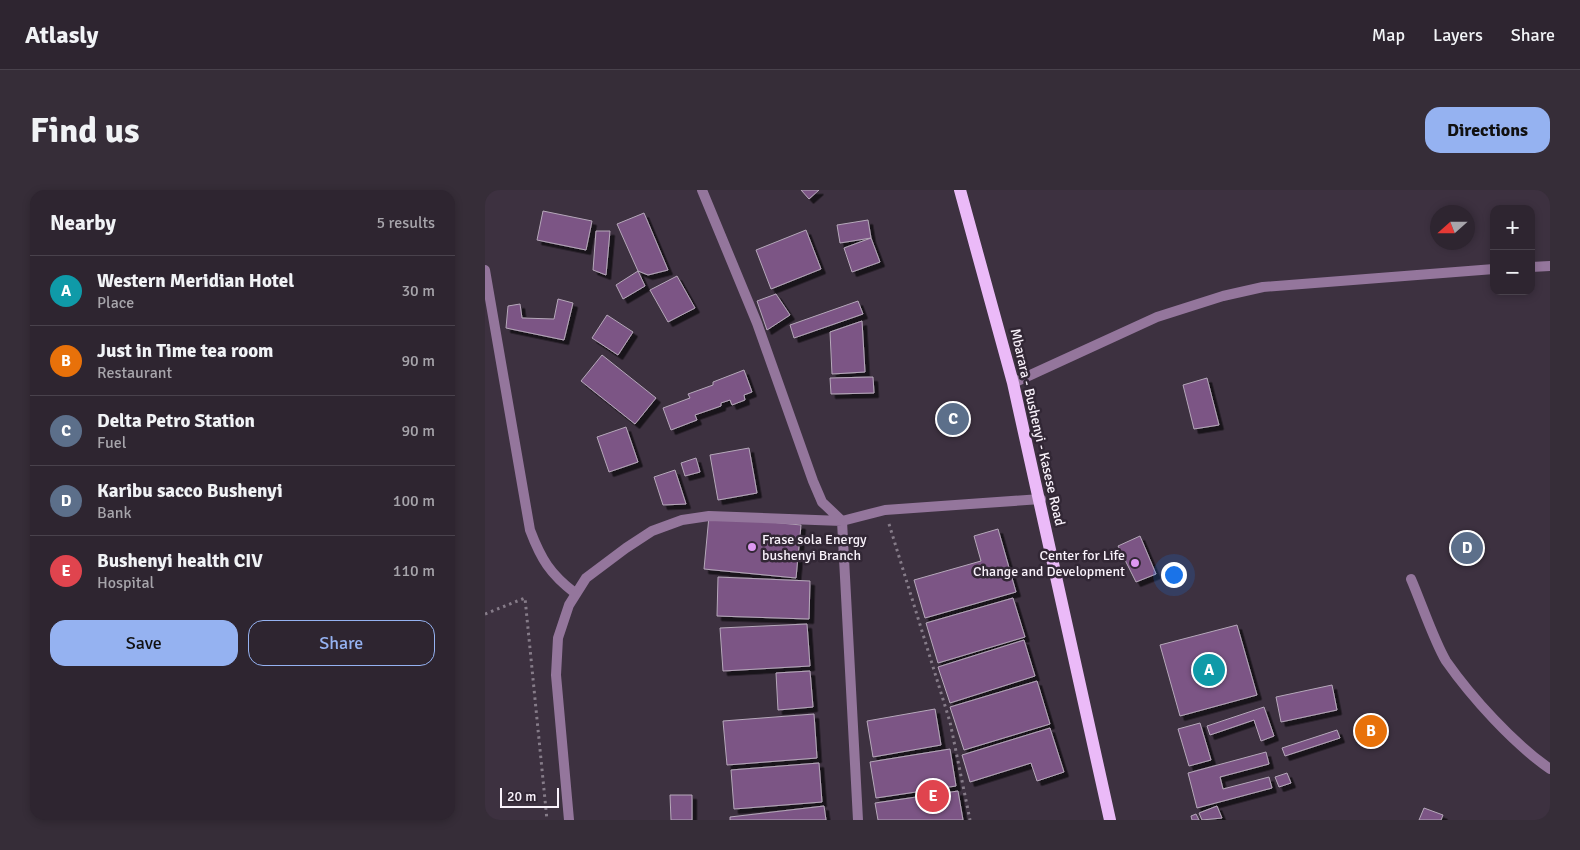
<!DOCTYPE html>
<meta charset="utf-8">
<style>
:root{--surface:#2e2530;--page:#362d38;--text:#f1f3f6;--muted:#a7a5ab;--line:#49424c;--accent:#95b2f1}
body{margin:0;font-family:Signika,sans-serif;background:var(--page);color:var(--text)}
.controls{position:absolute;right:15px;top:15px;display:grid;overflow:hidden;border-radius:10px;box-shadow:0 2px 8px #0003}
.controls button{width:45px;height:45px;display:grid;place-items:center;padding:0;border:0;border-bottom:1px solid var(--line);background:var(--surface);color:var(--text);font:25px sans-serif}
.compass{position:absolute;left:945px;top:15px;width:45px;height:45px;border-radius:50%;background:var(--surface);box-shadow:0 2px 8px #0003;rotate:249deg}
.scale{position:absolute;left:15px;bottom:12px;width:59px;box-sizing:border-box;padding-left:5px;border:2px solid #f9f2fb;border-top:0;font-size:14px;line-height:18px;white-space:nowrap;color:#f9f2fb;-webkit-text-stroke:4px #322735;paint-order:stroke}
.you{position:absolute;left:688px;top:384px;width:18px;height:18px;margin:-12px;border:4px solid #fff;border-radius:50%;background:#1a73e8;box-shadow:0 0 0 8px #1a73e833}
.badge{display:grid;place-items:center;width:32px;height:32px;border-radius:50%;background:var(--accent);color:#fff;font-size:16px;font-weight:700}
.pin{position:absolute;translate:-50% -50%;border:2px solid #fff;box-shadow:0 1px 5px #0006}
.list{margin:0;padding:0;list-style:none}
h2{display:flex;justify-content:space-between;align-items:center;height:65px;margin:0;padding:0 20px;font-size:21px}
h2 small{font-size:16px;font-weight:400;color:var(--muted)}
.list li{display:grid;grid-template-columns:32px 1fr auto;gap:15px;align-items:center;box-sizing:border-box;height:70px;padding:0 20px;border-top:1px solid var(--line)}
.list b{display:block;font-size:19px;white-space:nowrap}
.list p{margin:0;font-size:16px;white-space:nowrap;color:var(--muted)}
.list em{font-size:16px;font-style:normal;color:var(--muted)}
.actions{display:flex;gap:10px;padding:15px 20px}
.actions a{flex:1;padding:11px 0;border:1px solid var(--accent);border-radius:15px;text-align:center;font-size:18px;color:var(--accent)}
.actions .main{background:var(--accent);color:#111}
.map{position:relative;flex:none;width:1065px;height:630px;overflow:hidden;border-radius:15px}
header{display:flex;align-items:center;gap:30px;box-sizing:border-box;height:70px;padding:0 25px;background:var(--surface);border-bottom:1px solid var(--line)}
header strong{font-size:24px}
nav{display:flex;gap:28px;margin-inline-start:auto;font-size:18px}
.intro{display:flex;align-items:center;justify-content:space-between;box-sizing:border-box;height:120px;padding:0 30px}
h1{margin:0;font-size:35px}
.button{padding:12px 22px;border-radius:15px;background:var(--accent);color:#111;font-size:18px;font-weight:700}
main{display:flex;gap:30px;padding:0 30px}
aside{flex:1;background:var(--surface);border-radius:15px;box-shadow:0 2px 8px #0003}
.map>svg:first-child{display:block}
</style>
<header>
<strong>Atlasly</strong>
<nav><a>Map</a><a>Layers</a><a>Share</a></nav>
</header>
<div class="intro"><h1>Find us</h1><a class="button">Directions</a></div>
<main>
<aside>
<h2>Nearby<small>5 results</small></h2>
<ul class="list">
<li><span class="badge" style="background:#0f9aa8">A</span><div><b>Western Meridian Hotel</b><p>Place</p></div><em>30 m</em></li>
<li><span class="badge" style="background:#e8710a">B</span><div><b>Just in Time tea room</b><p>Restaurant</p></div><em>90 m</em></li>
<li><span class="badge" style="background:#5c6f8a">C</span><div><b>Delta Petro Station</b><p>Fuel</p></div><em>90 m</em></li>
<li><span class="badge" style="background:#5c6f8a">D</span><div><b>Karibu sacco Bushenyi</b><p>Bank</p></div><em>100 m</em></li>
<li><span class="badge" style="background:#e0444e">E</span><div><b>Bushenyi health CIV</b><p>Hospital</p></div><em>110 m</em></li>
</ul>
<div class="actions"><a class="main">Save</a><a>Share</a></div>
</aside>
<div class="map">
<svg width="1065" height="630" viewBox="0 0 1065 630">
<defs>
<filter id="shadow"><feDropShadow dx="4.5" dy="4.5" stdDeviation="0" flood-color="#0009"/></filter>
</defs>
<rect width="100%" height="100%" fill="#3d3140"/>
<!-- building -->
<path fill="#7b5585" stroke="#b6a8ba" filter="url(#shadow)" d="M316 0H334L324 9Z
M58 21 107 31 101 60 52 50Z
M159 23 183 80 163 85 153 81 132 34Z
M383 30 386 48 355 53 352 35Z
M321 40 336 79 286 99 271 60Z
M111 41H125L121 85 108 80Z
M386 48 395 72 367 82 359 58Z
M153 81 160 96 138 109 131 95Z
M192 86 210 118 183 132 165 100Z
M291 104 305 125 282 140 272 111Z
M73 109 88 113 79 150 21 138 23 116 35 114 37 128 69 129Z
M373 111 378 124 309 148 305 135Z
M122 125 148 142 133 165 107 148Z
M377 131 380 182 347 184 345 142Z
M117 165 171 208 150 234 96 191Z
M259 180 267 202 259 205 260 210 247 215 245 210 236 213V216L210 225 212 230 186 240 178 218 205 208 203 204 228 195V192Z
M388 187 389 203 346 204 345 188Z
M722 188 734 235 709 239 698 195Z
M141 237 153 272 124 282 112 247Z
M264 258 272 303 233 310 225 265Z
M211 268 215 282 200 286 196 273Z
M190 280 201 314 178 315 169 287Z
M224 326 316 335 311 388 219 379Z
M513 339 531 402 440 428 429 390 496 371 489 346Z
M655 346 671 384 651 392 633 356Z
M233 387 325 391 324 429 232 426Z
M528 408 540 447 453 473 441 433Z
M322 434 325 476 238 481 235 438Z
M752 435 772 505 695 526 675 455Z
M539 450 550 486 465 513 453 477Z
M325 481 328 517 293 520 291 483Z
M552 491 565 534 479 560 465 517Z
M847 495 852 520 796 532 791 507Z
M779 517 789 546 776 551 769 530 725 545 722 536Z
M450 519 456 555 388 567 382 531Z
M329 524 332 568 242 575 238 531Z
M715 533 726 570 704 576 693 539Z
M565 538 579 582 552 591 546 573 485 592 477 565Z
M852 540 855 548 800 566 797 558Z
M465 559 471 596 391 608 385 572Z
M781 562 784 574 735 587 738 599 784 587 787 598 712 618 703 583Z
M334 573 337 612 249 619 246 580Z
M802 583 806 593 794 597 790 587Z
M473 601 478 630H393L390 613Z
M185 605H207V630H186Z
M339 616 341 630H245V627Z
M732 616 737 628 717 630 714 623Z
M939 618 958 625 956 630H934Z
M711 624 714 630H707L706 626Z"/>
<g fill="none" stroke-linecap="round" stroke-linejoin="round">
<!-- path -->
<path stroke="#867c89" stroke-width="3" stroke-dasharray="2.5 4" stroke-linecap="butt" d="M404 334 465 532 485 630
M0 424 40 408 62 630"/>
<!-- street -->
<path stroke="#94769c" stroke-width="10" d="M217 0 272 133 328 291 337 312 357 331 373 630
M1046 77 1065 76
M0 80 45 340C56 369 65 384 90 403
M528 193 672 127 738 106 778 97 1009 79
M926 389C936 412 949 451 961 471 987 508 1028 553 1065 579
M84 630 71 485 73 448 84 415 101 388 141 358 167 341 197 330 224 326 357 331 400 320 556 309"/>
<!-- primary -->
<path stroke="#ebbaf8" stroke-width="12" d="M475 0 528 193 625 630"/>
</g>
<!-- markers -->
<g fill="#de98f2" stroke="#322735" stroke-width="2">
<circle cx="267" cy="357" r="5"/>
<circle cx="650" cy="373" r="5"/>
</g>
<g text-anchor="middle" stroke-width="5" stroke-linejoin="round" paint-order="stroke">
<!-- street labels -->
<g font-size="14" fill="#f9f2fb" stroke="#322735">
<text transform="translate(553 237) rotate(77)" y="5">Mbarara - Bushenyi - Kasese Road</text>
</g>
<!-- poi labels -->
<g font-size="14" fill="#f9f2fb" stroke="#322735" text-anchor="start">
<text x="277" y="354">Frase sola Energy<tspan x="277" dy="16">bushenyi Branch</tspan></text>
<text x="640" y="370" text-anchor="end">Center for Life<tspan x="640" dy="16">Change and Development</tspan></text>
</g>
</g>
</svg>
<div class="controls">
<button>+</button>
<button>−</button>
</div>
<svg class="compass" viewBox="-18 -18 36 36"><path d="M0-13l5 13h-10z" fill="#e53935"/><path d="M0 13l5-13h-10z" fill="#a7a5ab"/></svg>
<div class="scale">20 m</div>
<div class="you"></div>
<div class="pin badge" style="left:724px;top:480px;background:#0f9aa8">A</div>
<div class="pin badge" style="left:886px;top:541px;background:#e8710a">B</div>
<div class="pin badge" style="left:468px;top:229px;background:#5c6f8a">C</div>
<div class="pin badge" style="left:982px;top:358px;background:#5c6f8a">D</div>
<div class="pin badge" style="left:448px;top:606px;background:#e0444e">E</div>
</div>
</main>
